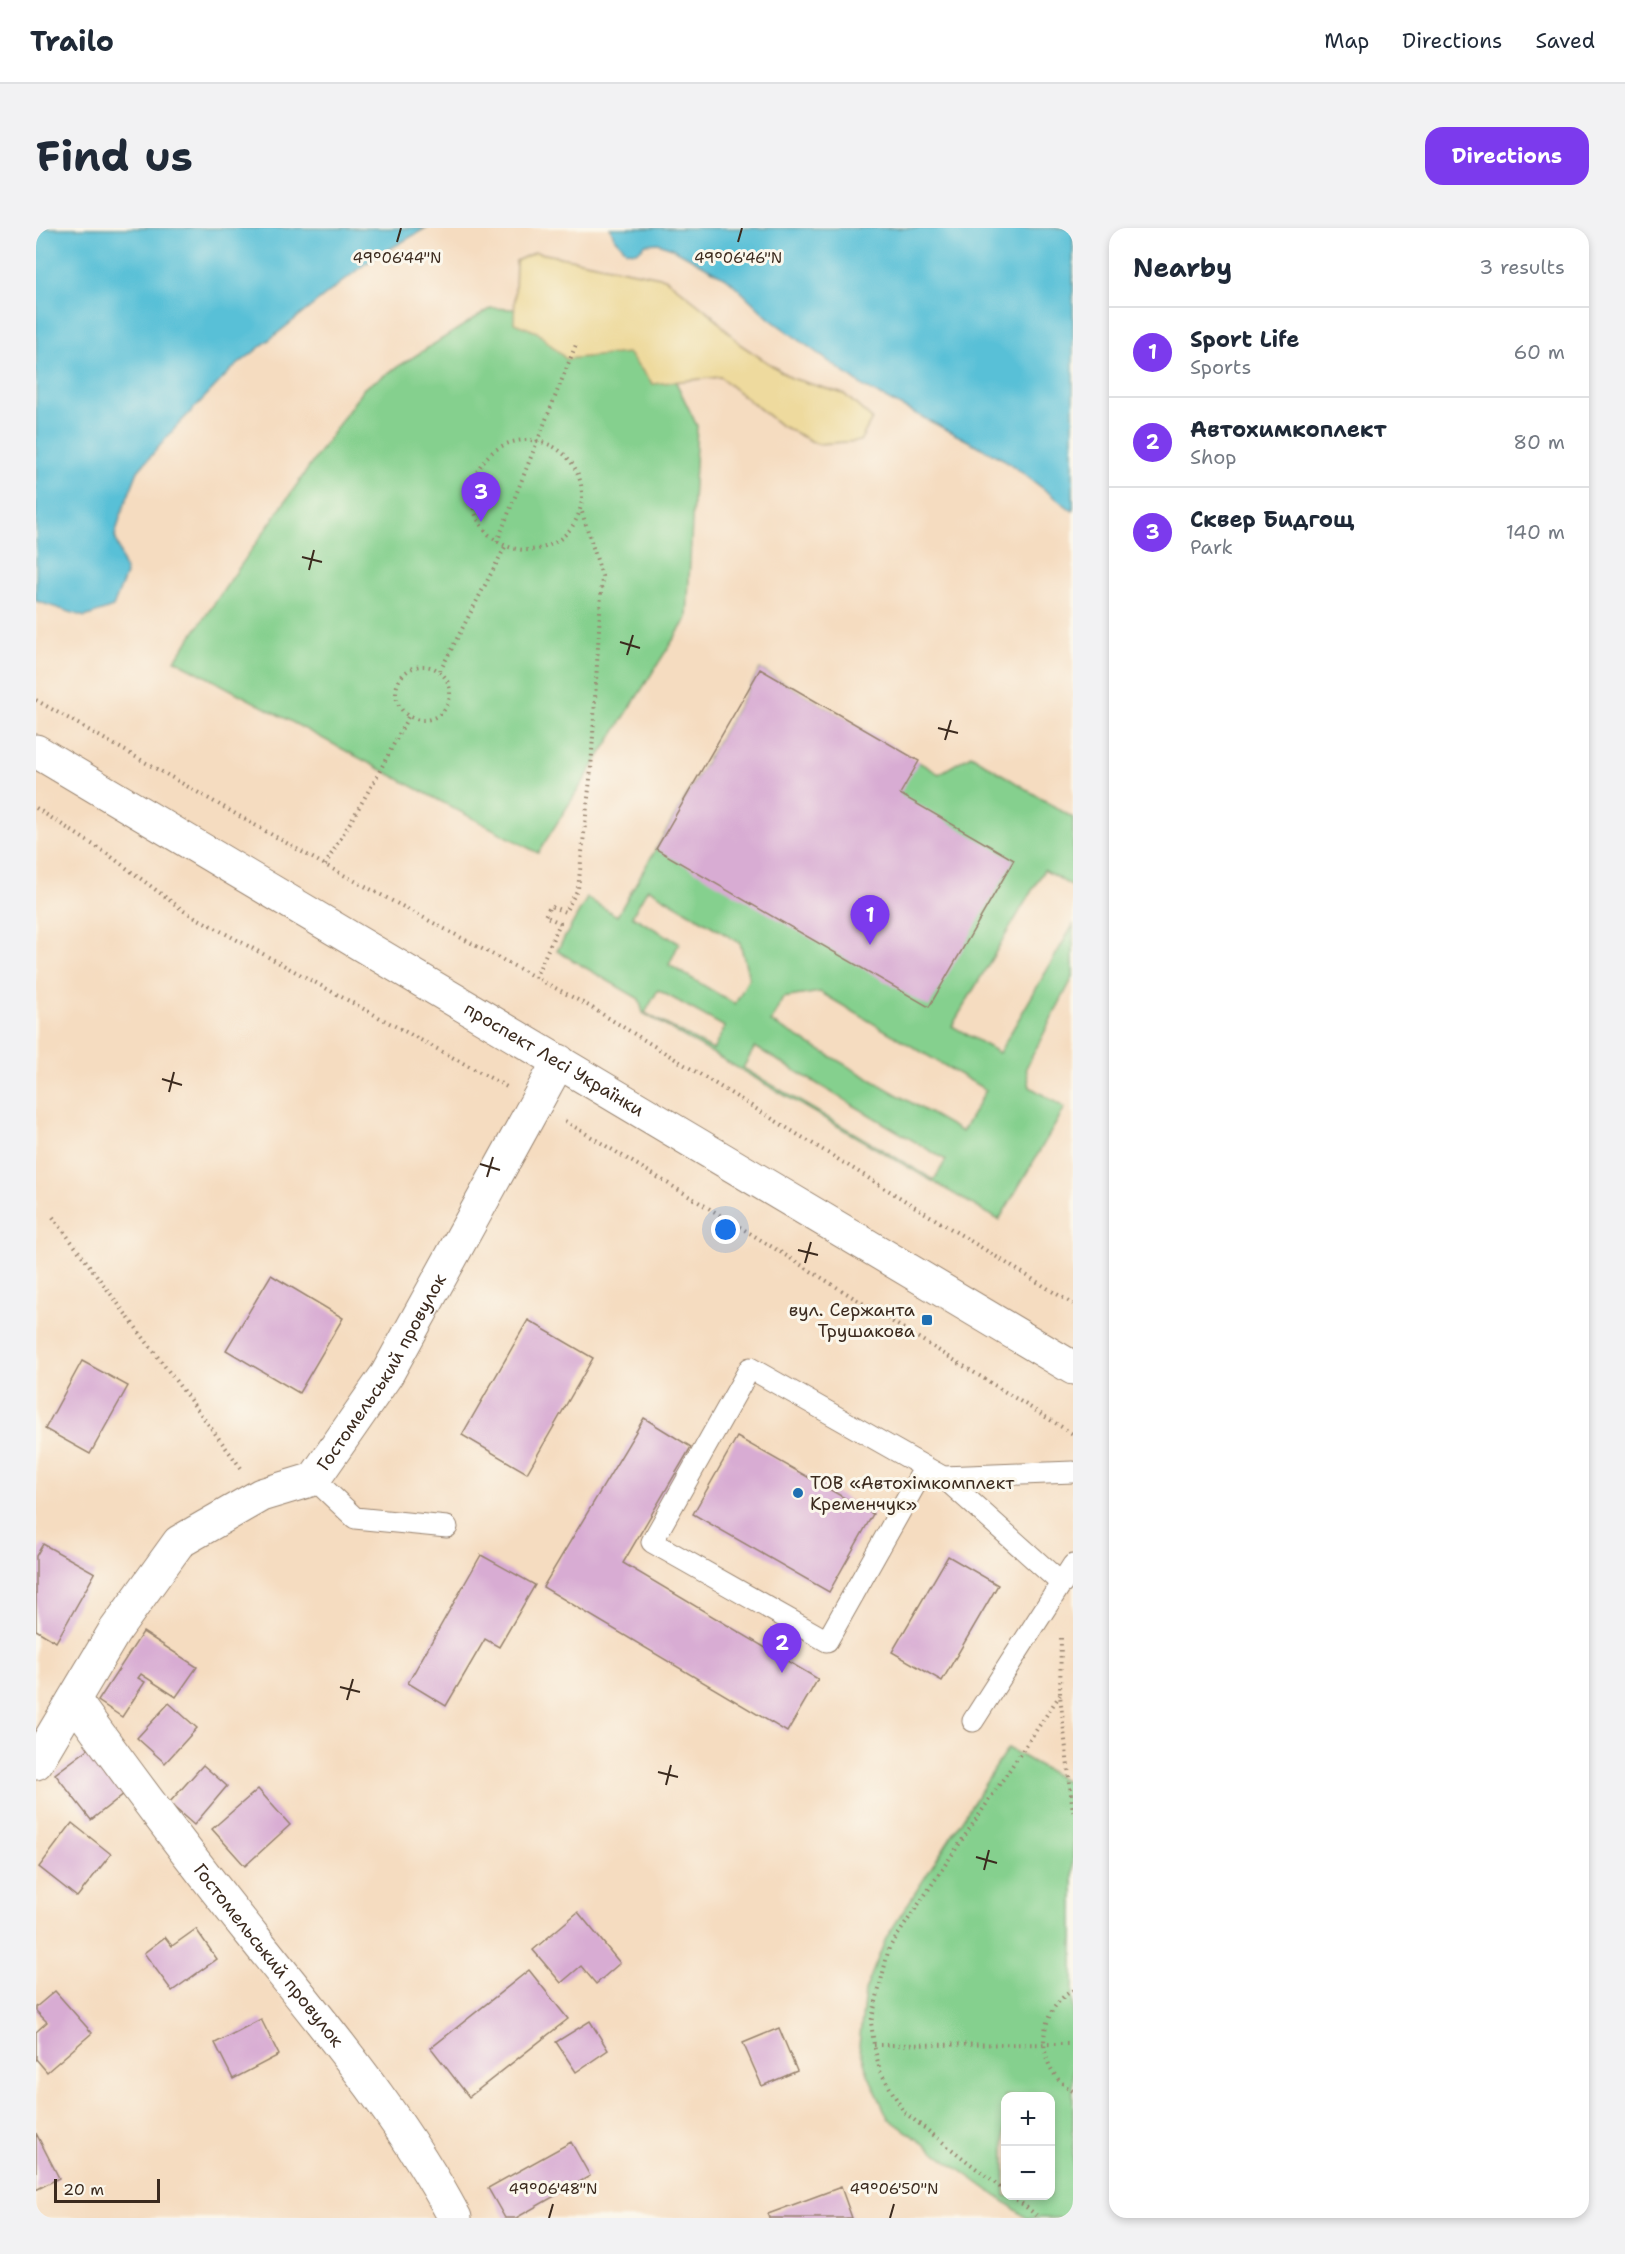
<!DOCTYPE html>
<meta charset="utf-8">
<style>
:root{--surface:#fff;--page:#f2f2f3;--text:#1f2937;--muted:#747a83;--line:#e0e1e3;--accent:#7c3aed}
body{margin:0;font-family:"Shantell Sans",sans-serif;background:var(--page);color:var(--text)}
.controls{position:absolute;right:18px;bottom:18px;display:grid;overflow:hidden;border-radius:12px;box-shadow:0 3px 9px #0003}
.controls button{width:54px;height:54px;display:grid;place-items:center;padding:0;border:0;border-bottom:2px solid var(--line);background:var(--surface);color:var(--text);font:30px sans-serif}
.scale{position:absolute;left:18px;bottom:15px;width:106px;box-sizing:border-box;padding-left:6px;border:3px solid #3b2a1e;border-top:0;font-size:16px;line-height:21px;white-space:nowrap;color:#3b2a1e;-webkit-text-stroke:4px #fbf7ec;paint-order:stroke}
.you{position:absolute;left:690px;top:1002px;width:21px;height:21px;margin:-15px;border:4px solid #fff;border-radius:50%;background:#1a73e8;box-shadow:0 0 0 9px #1a73e833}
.badge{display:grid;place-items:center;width:39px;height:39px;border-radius:50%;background:var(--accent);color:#fff;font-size:20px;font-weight:700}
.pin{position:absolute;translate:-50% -50px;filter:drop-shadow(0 2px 3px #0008)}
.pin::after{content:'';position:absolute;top:32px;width:21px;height:18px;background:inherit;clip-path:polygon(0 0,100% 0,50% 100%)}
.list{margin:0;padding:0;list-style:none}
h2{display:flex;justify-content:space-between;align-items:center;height:78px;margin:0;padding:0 24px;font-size:26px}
h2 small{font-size:20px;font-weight:400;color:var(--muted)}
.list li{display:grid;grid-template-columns:39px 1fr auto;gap:18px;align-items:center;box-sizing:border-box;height:90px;padding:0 24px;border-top:2px solid var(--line)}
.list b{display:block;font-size:22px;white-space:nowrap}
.list p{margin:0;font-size:20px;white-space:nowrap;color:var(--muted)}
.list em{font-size:20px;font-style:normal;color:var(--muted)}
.map{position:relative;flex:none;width:1037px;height:1990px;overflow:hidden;border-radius:18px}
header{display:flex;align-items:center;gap:36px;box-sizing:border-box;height:84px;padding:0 30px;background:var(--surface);border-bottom:2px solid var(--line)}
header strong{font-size:28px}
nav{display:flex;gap:33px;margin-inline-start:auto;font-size:21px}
.intro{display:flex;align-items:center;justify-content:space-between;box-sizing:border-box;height:144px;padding:0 36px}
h1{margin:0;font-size:42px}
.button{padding:15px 27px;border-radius:18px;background:var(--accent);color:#fff;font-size:21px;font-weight:700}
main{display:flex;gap:36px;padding:0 36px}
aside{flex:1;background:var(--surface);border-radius:18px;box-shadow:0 3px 9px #0003}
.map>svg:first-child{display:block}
</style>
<header>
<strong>Trailo</strong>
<nav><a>Map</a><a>Directions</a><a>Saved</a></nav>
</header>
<div class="intro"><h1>Find us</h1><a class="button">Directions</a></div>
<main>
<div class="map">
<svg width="1037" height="1990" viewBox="0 0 1037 1990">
<rect width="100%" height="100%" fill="#fbf7ec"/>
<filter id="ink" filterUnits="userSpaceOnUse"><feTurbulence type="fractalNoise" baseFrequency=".0167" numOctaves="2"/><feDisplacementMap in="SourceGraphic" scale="12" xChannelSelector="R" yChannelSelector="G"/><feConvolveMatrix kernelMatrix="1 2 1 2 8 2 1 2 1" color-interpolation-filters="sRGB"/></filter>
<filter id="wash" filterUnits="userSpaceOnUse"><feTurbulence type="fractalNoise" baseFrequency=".008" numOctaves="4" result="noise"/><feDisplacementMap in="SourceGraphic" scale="24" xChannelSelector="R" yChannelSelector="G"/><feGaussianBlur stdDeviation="1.35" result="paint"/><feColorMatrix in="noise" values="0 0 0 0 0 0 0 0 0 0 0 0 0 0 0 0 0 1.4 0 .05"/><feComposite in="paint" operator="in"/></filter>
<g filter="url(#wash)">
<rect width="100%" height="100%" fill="#f5dcc0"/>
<!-- green -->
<path fill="#85d08e" stroke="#607d56" stroke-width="1.5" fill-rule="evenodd" d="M455 80 544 85 623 119 661 198 651 390 502 625 139 432 328 160Z
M724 441 903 546 935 527 1037 590V659L1008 642 916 798 963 825 1037 697V749L990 840 994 859 1029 880 963 992 607 785 603 771 521 723 551 670 581 688ZM612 660 704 715 713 750 699 776 633 737 643 715 596 688ZM622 762 689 799 677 822 609 785ZM784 764 950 862 926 904 735 794 747 770ZM719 819 910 932 898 952 707 840Z
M972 1520 1037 1557V1990H991L852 1890 832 1846 823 1818 829 1763 850 1710ZM969 1868H1014V1968H969Z"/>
<!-- sand -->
<path fill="#eeda9e" stroke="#94825e" stroke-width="1.5" d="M499 24 629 50 675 86 705 117 755 150 808 166 836 191 824 213 781 216 744 197 684 149 617 156 592 125 530 131 501 104 478 95 480 33Z"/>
<!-- water -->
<path fill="#59c0d7" stroke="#4a757a" stroke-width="1.5" d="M0 0H390L330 35 195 142 139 200 102 243 85 286 79 308 90 346 77 379 49 389 0 373Z
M574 0H1037V283L969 232 830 160 734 91 693 52 636 20 622 15 610 16 601 24 591 23 579 10Z"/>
<g id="blocks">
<!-- building -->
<path fill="#d8acd3" d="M724 441 883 533 864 566 978 632 893 779 620 621Z
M235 1047 307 1090 263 1165 190 1122Z
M492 1092 557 1130 491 1245 426 1207Z
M46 1133 92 1158 54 1226 9 1201Z
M608 1190 655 1219 587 1335 782 1451 751 1504 507 1359Z
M701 1209 837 1286 793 1364 657 1286Z
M7 1316 59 1345 20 1414 0 1402V1328Z
M445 1327 499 1357 463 1419 449 1411 410 1478 372 1455Z
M912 1328 962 1357 906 1453 856 1424Z
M107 1404 161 1439 140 1469 105 1446 102 1450 109 1454 86 1489 62 1473Z
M133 1475 161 1500 129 1535 101 1510Z
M55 1519 89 1565 55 1592 19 1546Z
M167 1537 191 1558 158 1597 133 1575Z
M222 1561 254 1597 209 1638 176 1601Z
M36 1595 75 1626 41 1669 3 1639Z
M542 1684 584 1735 560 1756 545 1738 525 1755 497 1722Z
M160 1701 181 1731 136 1763 108 1725 129 1709 136 1718Z
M493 1742 532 1791 433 1869 395 1820Z
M19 1763 56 1805 11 1844 0 1831V1804L11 1794 0 1783V1779Z
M225 1791 243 1827 197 1851 179 1815Z
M554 1793 572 1822 540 1844 520 1814Z
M743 1800 761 1843 726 1858 707 1815Z
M0 1905 23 1950 0 1962Z
M535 1914 554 1948 480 1990H469L452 1960Z
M805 1959 816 1990H733L732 1986Z"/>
</g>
</g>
<g filter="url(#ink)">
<use href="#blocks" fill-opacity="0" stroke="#98836f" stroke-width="1.5"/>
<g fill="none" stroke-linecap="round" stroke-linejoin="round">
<defs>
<path id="lane" d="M889 1239 714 1140 616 1314 791 1413 889 1239 907 1249 1026 1356
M907 1249 1037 1244
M278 1251 319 1290 411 1299
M937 1493 1037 1337"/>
<g id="street">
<path id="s1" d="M38 1472C95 1551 154 1630 216 1707 288 1798 365 1887 419 1990"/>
<path id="s2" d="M0 1535 78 1404 143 1314 225 1267 278 1251 351 1146 523 833"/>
</g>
<g id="secondary">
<path id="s3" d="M0 523 1037 1140"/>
</g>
</defs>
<!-- lane casing -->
<use href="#lane" stroke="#98836f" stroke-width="23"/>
<!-- street casing -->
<use href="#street" stroke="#98836f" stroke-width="35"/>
<!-- secondary casing -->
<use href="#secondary" stroke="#98836f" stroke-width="35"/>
<!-- path -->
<path stroke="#98836f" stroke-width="4" stroke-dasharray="1.5 4.5" stroke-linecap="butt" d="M436 267a55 55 0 1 1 110 0a55 55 0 1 1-110 0Z
M461 314 541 114
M360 465a27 27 0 1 1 54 0a27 27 0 1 1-54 0Z
M404 443 469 319
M0 472 289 637 553 778 1037 1076
M0 580 73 627 148 683 471 859
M289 637 339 552 373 487
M499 750 524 695 509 688 514 678 529 684 542 661 555 542 566 348 545 281
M529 893 712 1004 1037 1206
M17 989 205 1240
M1025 1410 1024 1467 1037 1584
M1037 1762C999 1784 998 1841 1037 1863
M838 1817 1037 1816
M969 1963 868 1884 844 1843 838 1817 835 1794 853 1720 1024 1467
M976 1968 1004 1990"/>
<!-- lane -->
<use href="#lane" stroke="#fff" stroke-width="21"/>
<!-- street -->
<use href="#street" stroke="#fff" stroke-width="33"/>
<!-- secondary -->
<use href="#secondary" stroke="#fff" stroke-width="33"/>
</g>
</g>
<!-- ticks -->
<path fill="none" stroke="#3b2a1e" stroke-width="2" d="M361 14 365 0M702 14 706 0M266 329 286 334M273 342 278 322M584 414 604 420M591 427 597 407M902 500 922 505M909 512 915 492M126 851 146 857M133 864 138 844M444 936 464 942M451 949 457 929M762 1022 782 1027M769 1035 775 1014M304 1459 324 1464M311 1472 317 1451M622 1544 642 1549M630 1557 635 1537M940 1629 961 1635M948 1642 953 1622M513 1990 517 1976M854 1990 858 1976"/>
<!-- markers -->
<g fill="#1f6fb2" stroke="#fbf7ec" stroke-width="2">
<rect x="885" y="1086" width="12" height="12" rx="3"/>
<circle cx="762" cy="1265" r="6"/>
</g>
<g text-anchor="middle" stroke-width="6" stroke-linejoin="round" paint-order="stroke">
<!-- street labels -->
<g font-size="18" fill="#3b2a1e" stroke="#fbf7ec">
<text dy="6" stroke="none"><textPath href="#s3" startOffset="603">проспект Лесі Українки</textPath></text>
<text dy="6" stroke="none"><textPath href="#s2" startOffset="540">Гостомельський провулок</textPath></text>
<text dy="6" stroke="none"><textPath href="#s1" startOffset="321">Гостомельський провулок</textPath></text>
</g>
<!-- poi labels -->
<g font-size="18" fill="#3b2a1e" stroke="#fbf7ec" text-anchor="end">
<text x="879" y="1088">вул. Сержанта<tspan x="879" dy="21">Трушакова</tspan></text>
<text x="774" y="1261" text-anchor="start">ТОВ «Автохімкомплект<tspan x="774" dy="21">Кременчук»</tspan></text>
</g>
</g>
<g font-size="15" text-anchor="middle" fill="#3b2a1e" stroke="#fbf7ec" stroke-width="6" stroke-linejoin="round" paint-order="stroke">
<text x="361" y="35">49°06'44"N</text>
<text x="702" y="35">49°06'46"N</text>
<text x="517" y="1966">49°06'48"N</text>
<text x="858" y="1966">49°06'50"N</text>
</g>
</svg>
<div class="controls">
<button>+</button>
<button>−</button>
</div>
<div class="scale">20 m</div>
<div class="you"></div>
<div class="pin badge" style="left:834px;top:717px">1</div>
<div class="pin badge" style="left:746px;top:1445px">2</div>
<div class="pin badge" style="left:445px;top:294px">3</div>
</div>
<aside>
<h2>Nearby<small>3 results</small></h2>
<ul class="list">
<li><span class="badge">1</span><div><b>Sport Life</b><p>Sports</p></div><em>60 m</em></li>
<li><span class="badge">2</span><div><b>Автохимкоплект</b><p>Shop</p></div><em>80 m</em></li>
<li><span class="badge">3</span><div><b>Сквер Бидгощ</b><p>Park</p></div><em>140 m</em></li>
</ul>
</aside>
</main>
